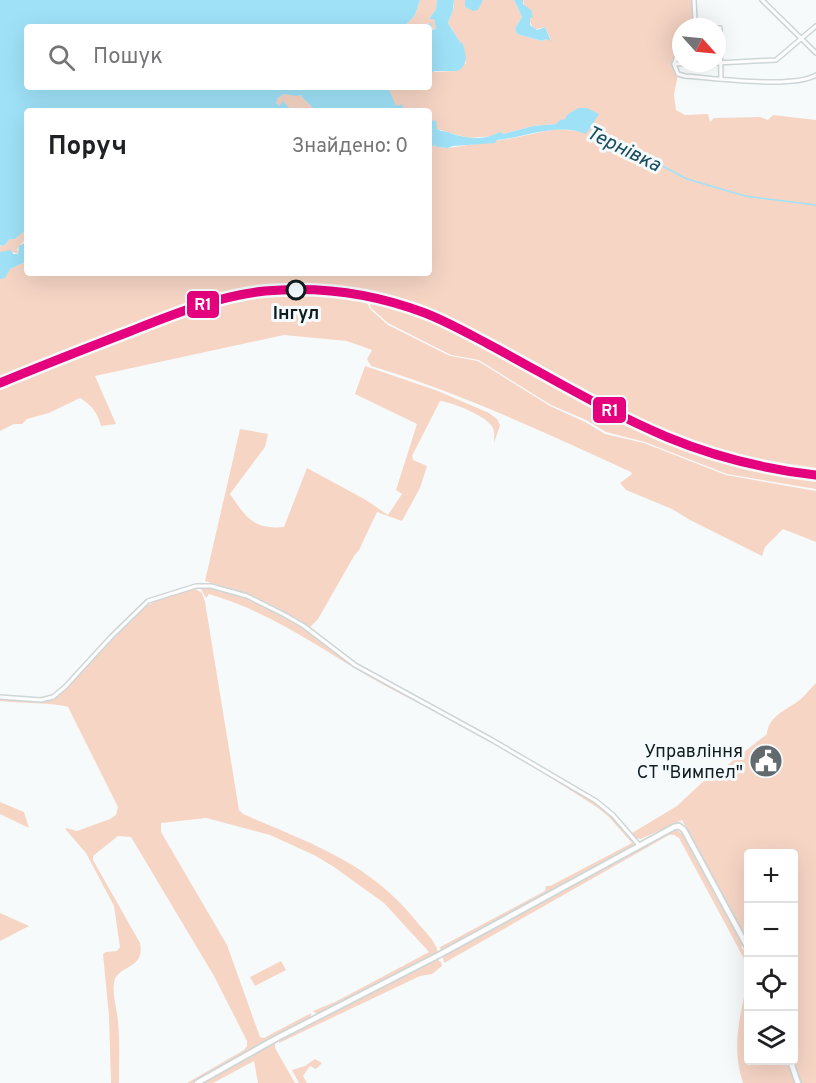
<!DOCTYPE html>
<html lang="uk">
<meta charset="utf-8">
<style>
:root{--surface:#fff;--page:#f2f2f2;--text:#202124;--muted:#757577;--line:#e0e0e0}
body{margin:0;font-family:Overpass,sans-serif;background:var(--page);color:var(--text)}
.controls{position:absolute;right:18px;bottom:18px;display:grid;overflow:hidden;border-radius:6px;box-shadow:0 6px 24px #0002}
.controls button{width:54px;height:54px;display:grid;place-items:center;padding:0;border:0;border-bottom:2px solid var(--line);background:var(--surface);color:var(--text);font:30px sans-serif}
.compass{position:absolute;left:672px;top:18px;width:54px;height:54px;border-radius:50%;background:var(--surface);box-shadow:0 6px 24px #0002;rotate:117deg}
.list{margin:0;padding:0;list-style:none}
h2{display:flex;justify-content:space-between;align-items:center;height:78px;margin:0;padding:0 24px;font-size:26px}
h2 small{font-size:20px;font-weight:400;color:var(--muted)}
.icon{flex:none;width:33px;height:33px;fill:none;stroke:currentColor;stroke-width:2;stroke-linecap:round;stroke-linejoin:round}
.map{position:relative;flex:none;width:816px;height:1083px;overflow:hidden}
.search{position:absolute;background:var(--surface);box-shadow:0 6px 24px #0002;left:24px;top:24px;width:408px;height:66px;display:flex;align-items:center;gap:15px;box-sizing:border-box;padding:0 21px;border-radius:6px;color:var(--muted);font-size:22px}
.panel{position:absolute;background:var(--surface);box-shadow:0 6px 24px #0002;left:24px;top:108px;width:408px;height:168px;border-radius:6px}
.map>svg:first-child{display:block}
</style>
<div class="map">
<svg width="816" height="1083" viewBox="0 0 816 1083">
<rect width="100%" height="100%" fill="#f7fafb"/>
<!-- green -->
<path fill="#f6d5c5" d="M420 0H437L436 9 429 19H434L436 29 434 30 429 23 422 27H404L415 15Z
M454 0H465L466 7 484 0H514L522 17 515 28 517 34 542 41 546 39 551 40 545 27C544 27 536 30 535 29 531 28 524 5 523 0H694L695 20 692 27H681V46L674 64 678 74 674 95 676 110 685 115 708 114 710 122 714 118 760 117 768 120 773 115 816 120V475L760 466 737 460 666 435 445 320C401 302 357 293 309 288V285H284L283 289 245 293 193 306 0 381V279L10 269 27 261V273H429V148L436 145 437 147 448 148 513 138 555 129 579 131 594 111 556 124 533 126 503 134 497 133 495 136 468 138 437 129 431 120 429 111C408 111 391 113 388 87H429L431 72 457 71 466 63 460 42 448 23 454 7Z
M284 94 300 95 313 108 312 111H292L283 102 279 107 276 103 278 98Z
M27 229C27 244 23 239 17 250L19 254 8 251 0 253V245L4 246 10 239H15Z
M283 291 332 292 364 296 370 309 388 325 450 356 478 361 550 406 585 422 605 434 644 443 726 475 816 491V542L783 529 765 547 762 556 690 520 672 509 626 490 620 483 632 474 631 472C546 433 461 393 371 366L367 359 372 350 347 341 284 335 95 376 116 424 101 426C98 414 92 405 80 398L49 413 27 419 22 424H14L0 431V384L193 308 245 295Z
M370 298C421 308 467 334 513 358 577 392 640 431 709 455 743 468 780 473 816 477V489L727 474 645 442 606 432 586 420 551 405 479 360 451 355 388 323 371 308 369 302Z
M365 366 438 391 489 413 497 419 500 425 494 443C494 438 495 433 493 428 489 417 452 402 440 401L412 456 413 460 427 466 420 488 402 521 377 512 359 550 354 556 318 619 309 628C279 604 241 592 205 581L240 429 268 434 265 447 230 494C246 517 253 530 284 527L307 468 366 500 388 515 402 494 396 490 417 424 355 394Z
M200 587H210L246 597 284 616 303 628 354 666 433 708 595 802C610 813 625 827 634 844L633 847 441 952 440 947 545 891 546 886H550L632 843 609 817 598 808C545 773 489 740 432 710 413 700 394 691 375 680 319 648 273 613 209 594L206 598Z
M194 588 202 593 205 602 239 810 243 814C311 844 368 861 417 922 424 931 435 940 438 952L435 955 318 1015 313 1011 335 1002 429 952 384 903 334 867 314 855 270 835 206 818 161 823V832L227 945 260 1037 264 1038 311 1013V1015L308 1019 194 1083H187L244 1050 247 1046V1041L214 976 131 837 118 836 93 856V860L140 943C146 970 116 965 114 983 112 995 117 1009 118 1021 120 1041 119 1062 119 1083H111L109 1016 103 954 106 952 117 951 120 947 114 906 86 853 66 830V828L77 831 110 819 116 815 118 807 68 707C59 703 15 703 0 701V698L42 702 54 698 145 607 164 596Z
M816 683V1083H800L793 1061 794 854H748V943L682 820 641 839 636 838 632 833 677 806 709 776 716 774 767 734C768 714 791 709 803 697 807 693 811 688 816 683Z
M0 802 24 812 29 828 0 814Z
M672 830H677L684 836 743 945 741 947 748 955V966L679 838 674 835H669L444 963 443 958 445 955Z
M0 913 29 926 0 941Z
M436 959 441 962 442 966 432 974 420 976 279 1043V1039Z
M281 961 286 970 255 986 250 977Z
M748 980V1060L788 1061 795 1083H743C731 1046 740 1016 748 980Z
M275 1041V1048L295 1083H258L254 1061 213 1083H201Z
M315 1059 322 1063 316 1069 310 1066 303 1076 307 1083H299L292 1070 305 1066Z"/>
<!-- water -->
<path fill="#9fe2f8" d="M0 0H420L415 15 404 27H27V87H388L395 104 398 106 402 104 404 110 312 111 313 108 300 95 297 96 284 94 278 98 276 103 279 106 283 101 292 111H272V109L268 108 265 111H27V229L15 239H10L4 246 0 245Z
M437 0H454L453 10 448 23 460 42 463 44C466 55 469 65 457 71H435L429 74V27H422L430 23 433 30 436 29 434 19H429L436 9Z
M465 0H492H483L478 10 473 11 465 7Z
M514 0H523V4L531 10 533 17 530 18V25L537 30 545 27 551 41 546 39 542 41 517 34 515 28 522 17Z
M578 108H587L599 114 586 134C558 122 526 137 497 140L495 143 453 146 448 148 437 147 435 145 429 148V113H431V120L436 121 437 129 441 131C449 131 453 135 461 136 474 140 489 138 500 132L503 134 533 126 556 124 560 120 565 119 567 115Z
M27 239V261L10 269 5 278 0 279V252L11 250 13 254H18L19 246 26 242Z"/>
<g fill="none" stroke-linecap="round" stroke-linejoin="round">
<!-- stream -->
<path stroke="#9fe2f8" stroke-width="1.5" d="M590 128 687 179 745 196 816 205"/>
<defs>
<path id="street" d="M762 0 816 53
M692 27 695 20 694 0
M717 28H720L721 79
M717 63 776 60 816 26
M674 64 678 74 685 76C713 78 794 89 816 75
M674 64 708 63
M674 64 681 46
M0 697 41 700 53 697 65 687 111 637 148 601 196 586H211L247 596 285 615 304 626 355 665 492 740 596 801 613 815 639 845"/>
<path id="secondary" d="M790 1060 798 1083
M197 1083 277 1038 439 955 674 827 679 826 684 830 748 948"/>
</defs>
<!-- street casing -->
<use href="#street" stroke="#ced6d8" stroke-width="6"/>
<!-- secondary casing -->
<use href="#secondary" stroke="#ced6d8" stroke-width="8"/>
<!-- street -->
<use href="#street" stroke="#fefefe" stroke-width="3"/>
<!-- secondary -->
<use href="#secondary" stroke="#fefefe" stroke-width="4.5"/>
<defs>
<path id="rail-1" d="M0 383C43 365 87 348 131 331 174 314 218 296 265 291 319 286 375 294 425 313 448 322 469 334 490 345 548 376 607 412 667 437 715 457 764 469 816 475"/>
</defs>
<!-- rail-1 casing -->
<use href="#rail-1" stroke="#f5fbfd" stroke-width="14"/>
<!-- rail-1 -->
<use href="#rail-1" stroke="#e5007d" stroke-width="9"/>
</g>
<!-- icons -->
<defs>
<symbol id="civic-disc" viewBox="-11 -11 22 22"><circle r="9.5" fill="#626a6d" stroke="#f5fbfd"/><path d="M-.6-6.5H3V-4.5H.6V-3L4-1V1h2V6H-6V1h2V-1L-.6-3ZM-1.2 2.5V6h2.4V2.5Z" fill="#fff"/></symbol>
</defs>
<g fill-rule="evenodd">
<use href="#civic-disc" x="747" y="742" width="38" height="38"/>
</g>
<!-- markers -->
<circle fill="#f5fbfd" stroke="#111c20" stroke-width="3" cx="296" cy="290" r="9"/>
<g text-anchor="middle" stroke-width="6" stroke-linejoin="round" paint-order="stroke">
<!-- stop labels -->
<g font-size="18" font-weight="bold" fill="#111c20" stroke="#f5fbfd">
<text x="296" y="319">Інгул</text>
</g>
<!-- poi labels -->
<g font-size="18" fill="#111c20" stroke="#f5fbfd" text-anchor="end">
<text x="743" y="757">Управління<tspan x="743" dy="21">СТ "Вимпел"</tspan></text>
</g>
<!-- water labels -->
<g font-size="20" font-style="italic" fill="#164c5c" stroke="#f5fbfd">
<text transform="translate(624 148) rotate(26)" y="7">Тернівка</text>
</g>
</g>
<g stroke="#f5fbfd" stroke-width="2">
<rect x="186" y="290" width="34" height="29" rx="6" fill="#e5007d"/>
<rect x="592" y="396" width="35" height="28" rx="6" fill="#e5007d"/>
</g>
<g font-size="16" text-anchor="middle" font-weight="bold" fill="#fff">
<text x="203" y="310">R1</text>
<text x="610" y="416">R1</text>
</g>
</svg>
<div class="controls">
<button>+</button>
<button>−</button>
<button><svg class="icon" aria-label="locate" viewBox="0 0 24 24"><circle cx="12" cy="12" r="6"/><path d="M12 2v4M12 18v4M2 12h4M18 12h4"/></svg></button>
<button><svg class="icon" aria-label="layers" viewBox="0 0 24 24"><path d="M12 4l9 5-9 5-9-5zM3 14l9 5 9-5"/></svg></button>
</div>
<svg class="compass" viewBox="-18 -18 36 36"><path d="M0-13l5 13h-10z" fill="#e53935"/><path d="M0 13l5-13h-10z" fill="#757577"/></svg>
<div class="search"><svg class="icon" aria-label="search" viewBox="0 0 24 24"><circle cx="10" cy="10" r="6"/><path d="M15 15l6 6"/></svg>Пошук</div>
<section class="panel">
<h2>Поруч<small>Знайдено: 0</small></h2>
<ul class="list">
</ul>
</section>
</div>
